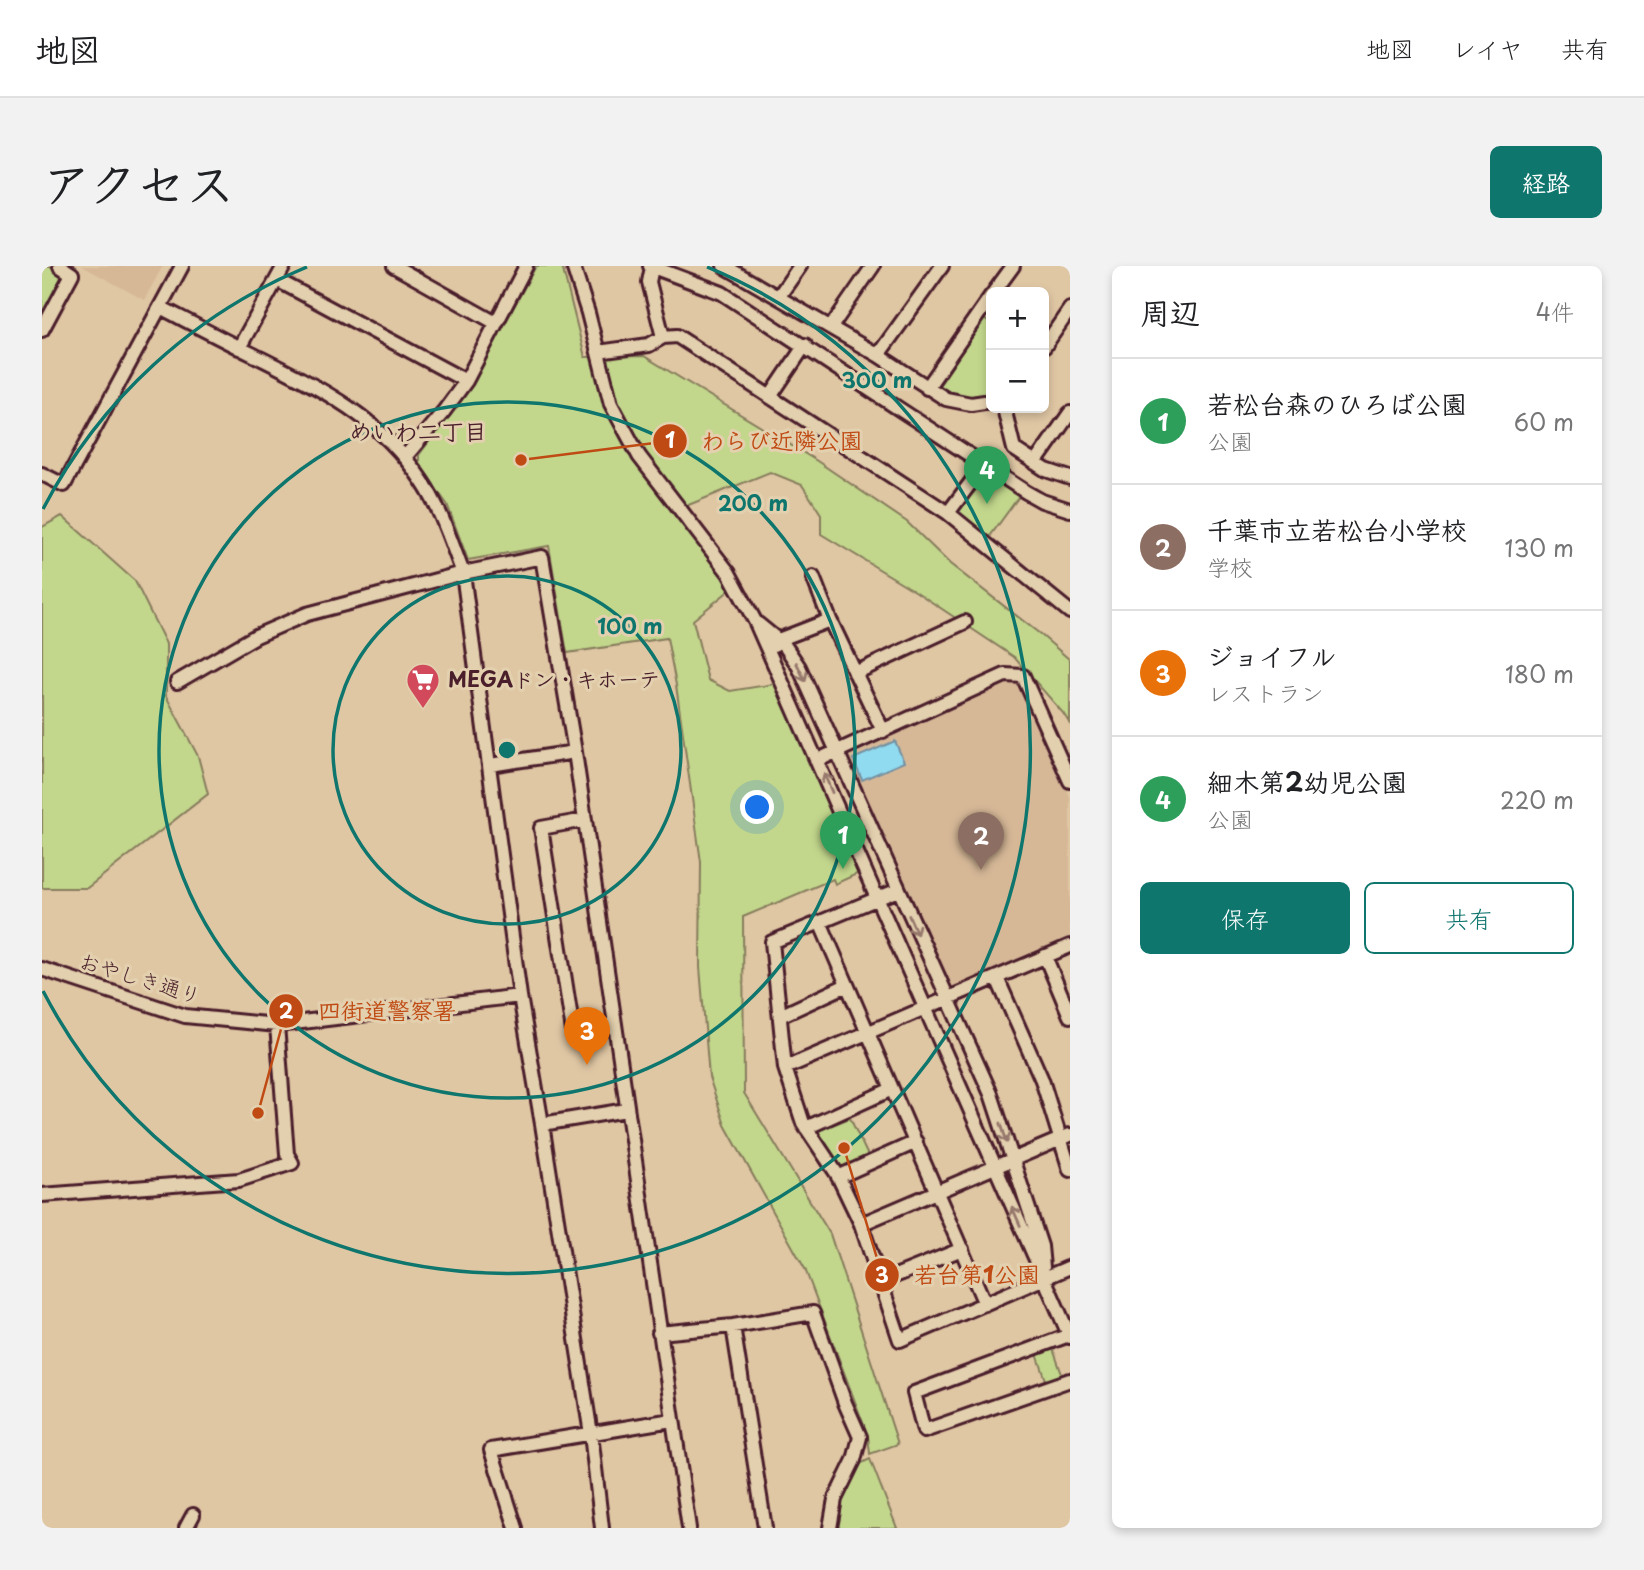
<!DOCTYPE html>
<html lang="ja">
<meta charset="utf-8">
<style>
:root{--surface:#fff;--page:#f2f2f2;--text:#202124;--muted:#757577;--line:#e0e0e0;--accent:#0f766e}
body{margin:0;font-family:"Playpen Sans","Klee One",sans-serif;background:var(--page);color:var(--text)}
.controls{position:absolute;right:21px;top:21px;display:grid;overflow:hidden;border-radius:10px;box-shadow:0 4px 10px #0003}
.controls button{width:63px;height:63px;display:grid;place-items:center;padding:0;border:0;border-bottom:2px solid var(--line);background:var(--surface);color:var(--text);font:35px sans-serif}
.you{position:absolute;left:716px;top:542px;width:24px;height:24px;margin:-18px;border:5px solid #fff;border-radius:50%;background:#1a73e8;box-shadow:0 0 0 10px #1a73e833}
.badge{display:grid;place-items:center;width:46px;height:46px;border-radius:50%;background:var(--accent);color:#fff;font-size:23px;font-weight:700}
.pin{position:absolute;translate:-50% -58px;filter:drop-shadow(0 2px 4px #0008)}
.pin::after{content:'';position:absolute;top:37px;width:24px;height:21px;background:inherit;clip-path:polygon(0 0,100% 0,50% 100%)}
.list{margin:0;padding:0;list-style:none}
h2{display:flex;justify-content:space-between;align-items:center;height:91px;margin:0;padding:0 28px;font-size:30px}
h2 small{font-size:23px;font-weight:400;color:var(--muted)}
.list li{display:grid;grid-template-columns:46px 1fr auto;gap:21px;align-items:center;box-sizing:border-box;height:126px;padding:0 28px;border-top:2px solid var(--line)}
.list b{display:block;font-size:26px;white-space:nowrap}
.list p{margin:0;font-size:23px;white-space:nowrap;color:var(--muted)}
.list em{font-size:23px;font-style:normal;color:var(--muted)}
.actions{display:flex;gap:14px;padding:21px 28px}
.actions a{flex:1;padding:16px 0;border:2px solid var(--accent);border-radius:10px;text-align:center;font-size:24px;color:var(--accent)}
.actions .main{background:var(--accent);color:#fff}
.map{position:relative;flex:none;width:1028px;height:1262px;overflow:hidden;border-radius:10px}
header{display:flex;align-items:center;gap:42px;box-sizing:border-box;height:98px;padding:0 35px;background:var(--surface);border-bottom:2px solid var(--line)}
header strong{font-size:33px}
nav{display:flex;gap:38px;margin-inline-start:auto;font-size:24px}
.intro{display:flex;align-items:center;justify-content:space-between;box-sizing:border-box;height:168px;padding:0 42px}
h1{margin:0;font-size:49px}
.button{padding:18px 32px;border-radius:10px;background:var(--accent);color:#fff;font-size:24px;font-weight:700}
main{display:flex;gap:42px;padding:0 42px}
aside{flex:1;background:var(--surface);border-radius:10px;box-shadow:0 4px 10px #0003}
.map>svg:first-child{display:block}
</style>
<header>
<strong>地図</strong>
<nav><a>地図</a><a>レイヤ</a><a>共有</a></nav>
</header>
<div class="intro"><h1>アクセス</h1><a class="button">経路</a></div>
<main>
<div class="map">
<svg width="1028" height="1262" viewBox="0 0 1028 1262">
<rect width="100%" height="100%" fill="#e0c7a4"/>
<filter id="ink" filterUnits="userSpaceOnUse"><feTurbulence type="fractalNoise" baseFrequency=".0143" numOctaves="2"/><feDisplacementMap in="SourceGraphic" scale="14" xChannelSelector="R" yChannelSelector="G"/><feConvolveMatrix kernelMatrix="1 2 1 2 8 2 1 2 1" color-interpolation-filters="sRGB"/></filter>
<g filter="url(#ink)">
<!-- built -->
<path fill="#d6b897" d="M40 0H121L102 34Z
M967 415 980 421 1028 531V678L911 728 902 725 801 493 804 487Z"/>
<!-- green -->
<path fill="#c2d78c" stroke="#867b5c" stroke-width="2" d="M0 0H9L21 11 0 51Z
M494 0H520L543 91 602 90 775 195 865 256 908 298 998 368 1028 394V458L1021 447 972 391 873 325 779 268V248L760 219 728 206 634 244 689 323 651 354 666 414 688 425 732 418 771 491 818 602 815 603 817 607 793 618 791 613 701 651 702 827 788 968 856 1178 828 1188 826 1170 763 1003 683 859 667 811 658 701 659 596 634 419 625 372 525 387 507 280 426 294 405 238 377 199V189L430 118Z
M942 53 949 58V130L923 135 895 123Z
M948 209 978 229 946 273 913 248 939 210Z
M20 250 93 315 124 378V430L156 490 166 528 45 622H0V261Z
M808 852 828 894 802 906 795 904 775 869 777 864Z
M1011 1083 1022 1114 1006 1120 995 1088Z
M828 1193 855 1262H795V1209Z"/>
<!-- water -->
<path fill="#90dbf0" stroke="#7490a1" stroke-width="2" d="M853 475 862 496 820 514 811 493Z"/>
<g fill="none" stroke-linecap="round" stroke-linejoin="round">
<defs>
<path id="minor" d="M352 0 454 57
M531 0 546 47 569 138 597 190 687 307 714 357 1028 1071
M608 0 680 27 984 226 1000 235 1028 244
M682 0 836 89 904 133 929 138 949 135
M610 1 607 16 621 71
M235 14 424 115
M952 26 971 0
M737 30 758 0
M118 41C149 57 181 74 212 89 278 122 338 151 380 215 399 243 409 276 421 307L478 730 500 858 549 1168 560 1262
M789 61 831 0
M0 64 30 8 18 0
M1002 81 1028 43
M197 82 242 0
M556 86 607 79 621 71 635 70 906 247 1028 346
M836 89 900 0
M885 122 949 30
M728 131 763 79
M962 142 972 183 1004 204 1028 212
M363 191 402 145 424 115 484 0
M993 197 1028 147
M0 208 22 219 140 0
M906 247 942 199
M771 311 788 354 841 465
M716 358 743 380 757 401 949 828 999 980 1001 1001
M732 379 736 374 788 354
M813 407 923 356
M135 416 214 370 265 348 421 307 500 291 533 486 647 1262
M776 494 963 409 981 410 1028 515
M448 499 533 486
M543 554 499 562 531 765 572 758
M856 624 730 676 743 802 761 857 795 908 819 958 858 1074 1028 1001
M778 656 943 1038
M1003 690 1028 750
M0 703 143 750 235 759 478 730
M955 712 1000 814 1028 904
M738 750 805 719
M743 802 1028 680
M500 858 584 844
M764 862 850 823
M796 911 874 876
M0 929 197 914 250 897 245 888 235 759
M819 958 1028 869
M838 1016 920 983
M691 1060 723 1262
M617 1067 691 1060 771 1047 803 1137 818 1171 812 1194 793 1233 788 1262
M1027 1069 872 1127 882 1165 1028 1114
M144 1262 151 1249
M474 1262 449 1184 630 1154"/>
</defs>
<!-- minor casing -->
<use href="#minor" stroke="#4a1f2b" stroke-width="18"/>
<!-- minor -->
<use href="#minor" stroke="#e3d0ae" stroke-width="12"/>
</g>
<!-- one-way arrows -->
<defs><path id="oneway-shaft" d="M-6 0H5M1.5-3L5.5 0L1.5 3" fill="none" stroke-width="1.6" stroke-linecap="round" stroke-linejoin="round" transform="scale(1.75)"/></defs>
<g stroke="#96786c">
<use href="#oneway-shaft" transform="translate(759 406) rotate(64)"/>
<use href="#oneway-shaft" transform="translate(786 517) rotate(-113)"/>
<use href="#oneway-shaft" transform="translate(871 659) rotate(66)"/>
<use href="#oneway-shaft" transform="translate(962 867) rotate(72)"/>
<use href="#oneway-shaft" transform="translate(974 950) rotate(-114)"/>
</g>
</g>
<!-- distance rings -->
<g fill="none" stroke="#0f766e" stroke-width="3.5">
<circle cx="465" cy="484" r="174"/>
<circle cx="465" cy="484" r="348"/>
<path d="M1 243A523 523 0 0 1 265 1M665 1A523 523 0 1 1 1 725"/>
</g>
<!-- icons -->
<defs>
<symbol id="supermarket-pin" viewBox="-11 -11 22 30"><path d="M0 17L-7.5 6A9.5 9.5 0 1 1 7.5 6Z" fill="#d1495b" stroke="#e3d0ae"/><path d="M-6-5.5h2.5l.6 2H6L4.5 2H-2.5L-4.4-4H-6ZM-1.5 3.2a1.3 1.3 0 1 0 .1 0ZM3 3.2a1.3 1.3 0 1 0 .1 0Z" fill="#fff"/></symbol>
</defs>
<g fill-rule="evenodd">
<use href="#supermarket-pin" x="362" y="395" width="38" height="52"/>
</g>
<g text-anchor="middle" stroke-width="6" stroke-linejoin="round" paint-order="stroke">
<!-- poi labels -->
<g font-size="21" font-weight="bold" fill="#4a1f2b" stroke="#e3d0ae" text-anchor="start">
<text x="406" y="421">MEGAドン・キホーテ</text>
</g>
<!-- street labels -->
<g font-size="21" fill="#4a1f2b" stroke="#e3d0ae">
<text transform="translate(98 713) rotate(17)" y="7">おやしき通り</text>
</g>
<!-- neighbourhood labels -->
<g font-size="23" font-weight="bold" fill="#4a1f2b" stroke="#e3d0ae">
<text x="376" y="174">めいわ二丁目</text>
</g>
</g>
<circle cx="465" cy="484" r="10" fill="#0f766e" stroke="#e3d0ae" stroke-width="3.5"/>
<g font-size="21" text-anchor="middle" font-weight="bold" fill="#0f766e" stroke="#e3d0ae" stroke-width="6" stroke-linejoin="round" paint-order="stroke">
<text x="835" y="122">300 m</text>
<text x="711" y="245">200 m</text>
<text x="588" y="368">100 m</text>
</g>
<!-- callouts -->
<path fill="none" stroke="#c04a14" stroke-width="2.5" d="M479 194L628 175M216 847L244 745M802 882L840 1009"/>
<g fill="#c04a14" stroke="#e3d0ae" stroke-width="2.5">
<circle cx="479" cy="194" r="7"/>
<circle cx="216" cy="847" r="7"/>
<circle cx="802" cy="882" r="7"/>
<circle cx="628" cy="175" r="18"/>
<circle cx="244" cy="745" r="18"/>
<circle cx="840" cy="1009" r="18"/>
</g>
<g font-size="21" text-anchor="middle" font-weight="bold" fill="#fff">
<text x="628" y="182">1</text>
<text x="244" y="753">2</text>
<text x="840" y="1017">3</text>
</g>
<g font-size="23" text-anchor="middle" font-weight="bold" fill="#c04a14" stroke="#e3d0ae" stroke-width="6" stroke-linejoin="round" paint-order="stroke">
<text x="740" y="183">わらび近隣公園</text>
<text x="345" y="753">四街道警察署</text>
<text x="935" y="1017">若台第1公園</text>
</g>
</svg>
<div class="controls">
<button>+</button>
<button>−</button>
</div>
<div class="you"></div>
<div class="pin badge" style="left:801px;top:603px;background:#2e9e5b">1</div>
<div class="pin badge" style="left:939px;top:604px;background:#8d6e63">2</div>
<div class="pin badge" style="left:545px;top:799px;background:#e8710a">3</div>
<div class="pin badge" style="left:945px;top:238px;background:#2e9e5b">4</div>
</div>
<aside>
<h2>周辺<small>4件</small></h2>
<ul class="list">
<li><span class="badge" style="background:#2e9e5b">1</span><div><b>若松台森のひろば公園</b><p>公園</p></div><em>60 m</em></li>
<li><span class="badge" style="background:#8d6e63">2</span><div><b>千葉市立若松台小学校</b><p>学校</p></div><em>130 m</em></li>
<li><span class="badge" style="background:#e8710a">3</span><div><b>ジョイフル</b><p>レストラン</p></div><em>180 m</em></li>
<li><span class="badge" style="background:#2e9e5b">4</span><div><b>細木第2幼児公園</b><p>公園</p></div><em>220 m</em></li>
</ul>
<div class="actions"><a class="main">保存</a><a>共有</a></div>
</aside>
</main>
